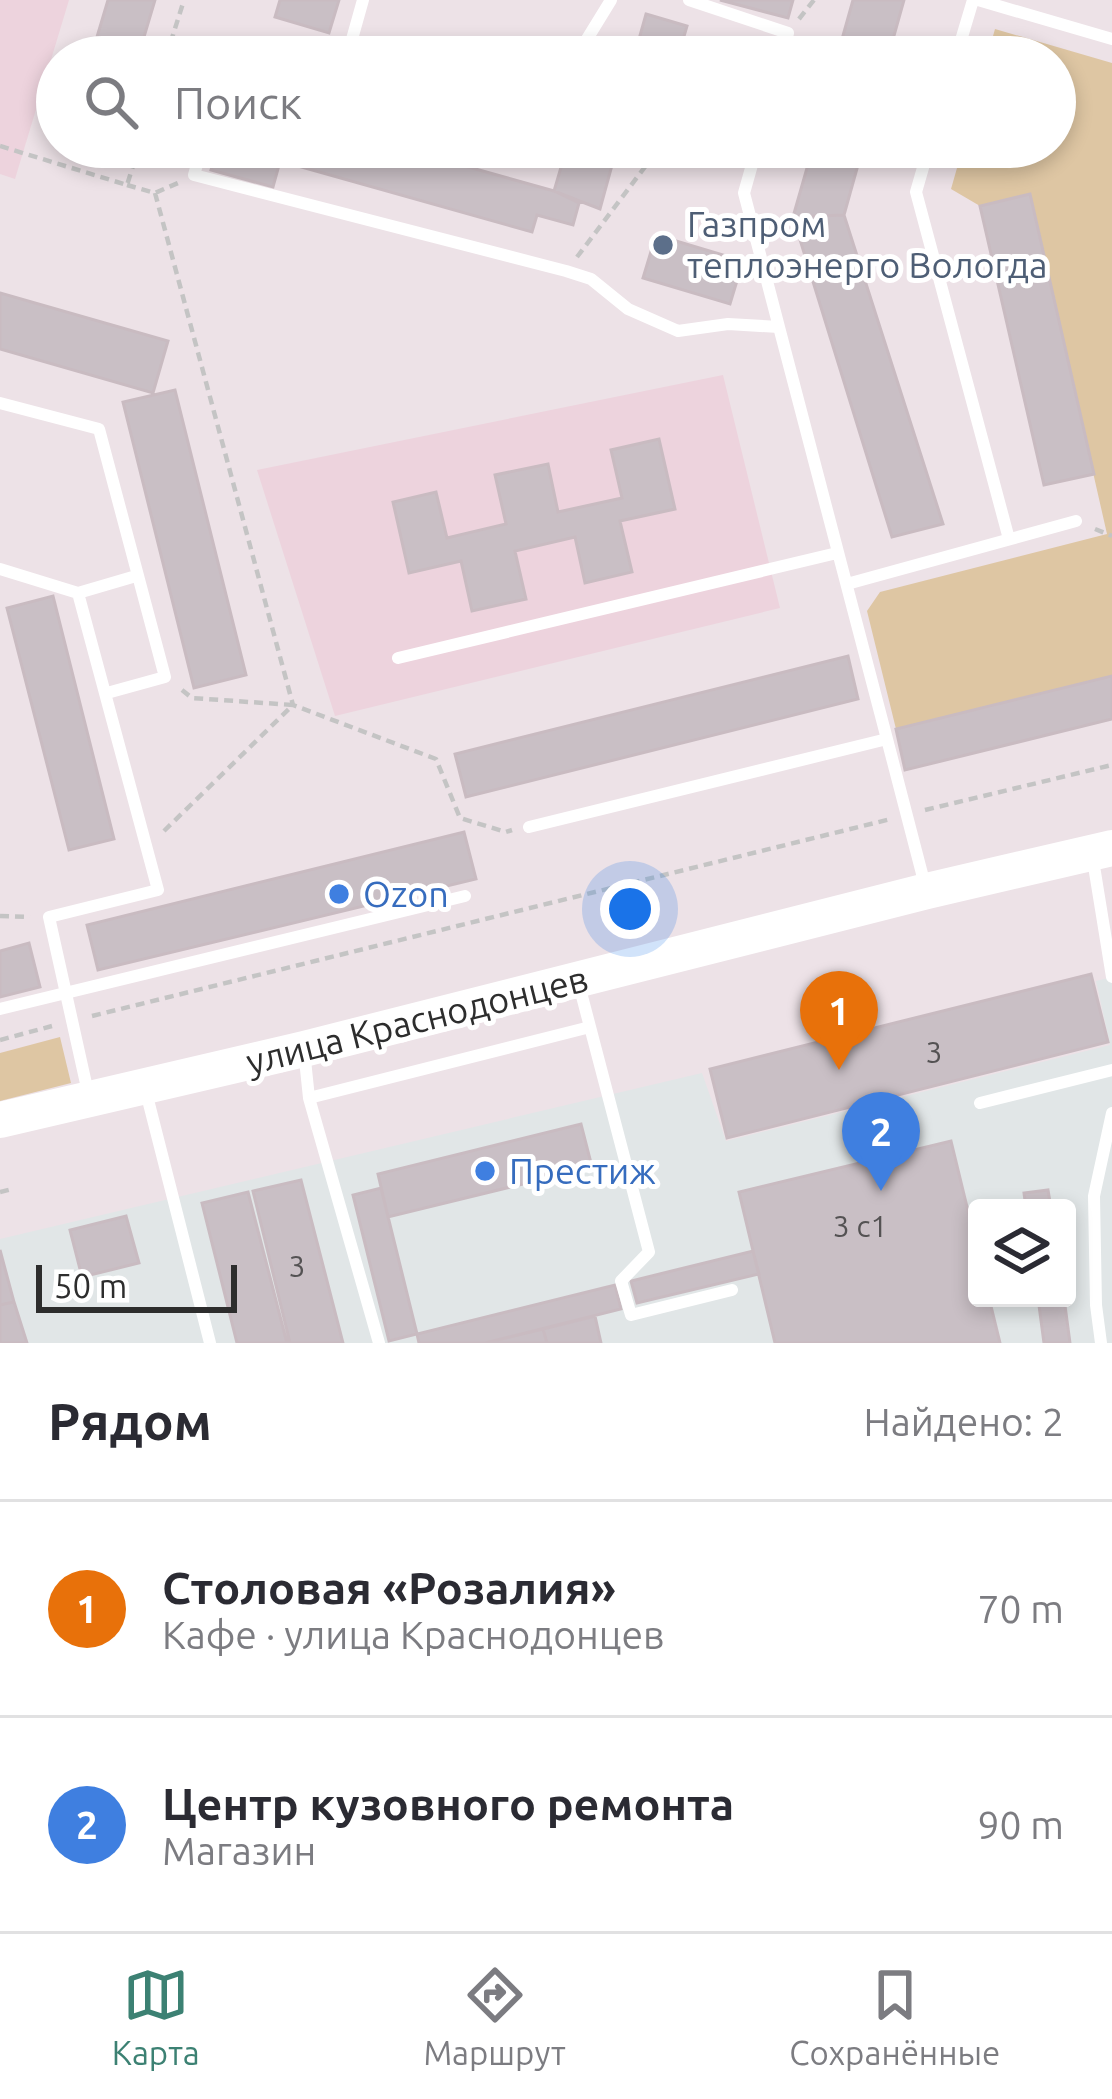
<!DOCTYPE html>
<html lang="ru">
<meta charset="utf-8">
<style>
:root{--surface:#fff;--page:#f2f2f3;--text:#2b2b33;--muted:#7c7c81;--line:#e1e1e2;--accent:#3c8173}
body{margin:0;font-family:Ubuntu,sans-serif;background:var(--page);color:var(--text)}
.controls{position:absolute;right:36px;bottom:36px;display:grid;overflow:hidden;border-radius:12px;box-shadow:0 6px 18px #0003}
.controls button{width:108px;height:108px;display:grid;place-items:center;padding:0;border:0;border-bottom:3px solid var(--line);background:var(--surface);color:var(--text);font:60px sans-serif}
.scale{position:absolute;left:36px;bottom:30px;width:201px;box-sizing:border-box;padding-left:12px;border:6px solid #2d2d2d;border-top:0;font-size:33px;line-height:42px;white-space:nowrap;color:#2d2d2d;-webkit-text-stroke:9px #fff;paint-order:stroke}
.you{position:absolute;left:630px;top:909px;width:42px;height:42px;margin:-30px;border:9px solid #fff;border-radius:50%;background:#1a73e8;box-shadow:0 0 0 18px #1a73e833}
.badge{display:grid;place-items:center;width:78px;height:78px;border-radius:50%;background:var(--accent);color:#fff;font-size:39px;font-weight:700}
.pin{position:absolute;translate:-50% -99px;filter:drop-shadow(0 3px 6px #0008)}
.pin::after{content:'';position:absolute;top:63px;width:42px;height:36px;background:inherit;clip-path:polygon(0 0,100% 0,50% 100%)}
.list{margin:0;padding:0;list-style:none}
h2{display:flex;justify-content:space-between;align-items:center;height:156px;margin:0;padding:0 48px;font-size:51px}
h2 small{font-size:39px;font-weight:400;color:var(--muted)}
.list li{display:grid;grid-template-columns:78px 1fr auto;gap:36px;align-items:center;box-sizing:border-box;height:216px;padding:0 48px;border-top:3px solid var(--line)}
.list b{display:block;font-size:45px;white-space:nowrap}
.list p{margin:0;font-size:39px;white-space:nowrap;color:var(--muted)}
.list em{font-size:39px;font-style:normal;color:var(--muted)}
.icon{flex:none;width:66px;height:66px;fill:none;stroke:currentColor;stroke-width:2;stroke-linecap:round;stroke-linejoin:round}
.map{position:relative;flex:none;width:1112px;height:1343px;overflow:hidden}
.search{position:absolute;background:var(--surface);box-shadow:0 6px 18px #0003;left:36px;right:36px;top:36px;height:132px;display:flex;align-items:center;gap:30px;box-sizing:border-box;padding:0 42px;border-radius:66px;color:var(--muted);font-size:45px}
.sheet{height:588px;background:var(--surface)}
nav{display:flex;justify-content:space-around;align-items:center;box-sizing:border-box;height:168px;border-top:3px solid var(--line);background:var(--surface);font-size:33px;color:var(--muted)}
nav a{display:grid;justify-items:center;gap:6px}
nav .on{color:var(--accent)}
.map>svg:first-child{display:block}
</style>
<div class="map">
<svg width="1112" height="1343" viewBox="0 0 1112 1343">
<rect width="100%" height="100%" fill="#ede2e7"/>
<!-- industrial -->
<path fill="#e1e6e7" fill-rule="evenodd" d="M1112 977V1343H0V1239L702 1073 726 1141 1110 1045 1096 981ZM977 1208H1067V1298H977Z"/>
<!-- education -->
<path fill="#edd3dd" d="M0 0H69L15 179 0 174Z
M723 375 780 608 335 716 257 470Z"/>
<!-- green -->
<path fill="#dec6a3" d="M995 29 1112 63V676L896 729 867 611 880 592 1107 534 1030 195 980 206 951 189 963 147H1055V57H987Z
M60 1037 71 1083 0 1101V1053Z"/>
<!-- building -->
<path fill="#c9bfc5" stroke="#c9bbc1" stroke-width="3" d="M108 0H155L138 57H91Z
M280 0H339L329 33 275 17Z
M720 0H793L788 18Z
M853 0H904L888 57H837Z
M646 14 687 26 678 57H634Z
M218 147H284L273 187 211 170Z
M284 147H397L554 191 579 203 573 225 537 215 532 232 280 161Z
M567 147H617L600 209 554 191Z
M813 147H863L844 215 793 217Z
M1030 194 1094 474 1044 485 980 206Z
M844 215 943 524 892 537 793 217Z
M656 235 743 261 730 304 643 278Z
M0 293 168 341 153 393 0 349Z
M175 390 246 675 194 688 123 402Z
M659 439 675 509 620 521 632 572 585 583 575 537 515 551 526 599 472 611 461 561 409 573 393 502 436 492 447 538 506 524 495 475 548 464 558 512 622 498 611 450Z
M53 596 114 839 69 850 7 608Z
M848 656 858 699 466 797 455 754Z
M1112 676V719L905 770 896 729Z
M464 832 476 879 98 970 87 925Z
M29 943 40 987 0 997V951Z
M1091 974 1108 1042 727 1138 710 1069Z
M581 1124 592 1167 388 1217 378 1174Z
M951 1141 977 1248V1298H989L1000 1343H775L739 1192Z
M301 1180 343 1343H290L253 1191Z
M381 1188 417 1334 389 1341 353 1195Z
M1048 1190 1051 1208H1026L1024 1193Z
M248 1192 287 1343H237L202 1203Z
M126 1216 139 1263 82 1277 70 1230Z
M0 1250 14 1302 0 1305Z
M753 1251 759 1274 637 1303 631 1281Z
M615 1285 621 1309 485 1343H419L417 1334Z
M1038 1298H1064L1070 1343H1044Z
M14 1302 27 1343H0V1305Z
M595 1316 601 1343H547L543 1329Z
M543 1329 547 1343H485Z"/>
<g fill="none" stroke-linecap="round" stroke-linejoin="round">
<!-- path -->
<path stroke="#c4c4c4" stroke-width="4.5" stroke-dasharray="9 6" stroke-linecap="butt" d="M799 19 814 0
M166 57 184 0
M728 57 744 36
M0 146 127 185 139 147
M127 185 155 193 178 183
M155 193 293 705 436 759 460 818 506 832 512 830
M577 257 660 147
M1095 529 1112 536
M182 690 192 698 293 705
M925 810 1112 765
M164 831 293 705
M0 916 30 917
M92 1016 891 819
M0 1040 52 1026
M0 1192 12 1189"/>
<!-- lane -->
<path stroke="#fff" stroke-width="12" d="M689 0 788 33 782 57
M978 0 1112 39
M347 57 363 0
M576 57 611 0
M956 57 973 0
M202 147 194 175 566 271 591 279 628 309 678 331 728 324 779 327 744 193 757 147
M929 147 916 192 1009 539
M521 148 522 147
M779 327 887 739
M0 403 99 429 165 677 107 693
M0 569 78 593
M847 584 1076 521
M398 658 837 553
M529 827 887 739 926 889
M1093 860 1112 977
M578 981 649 1252 621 1281 631 1315 732 1290
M0 1009 465 896
M304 1050 309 1098 379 1343
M146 1092 210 1343
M89 1097 49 917 158 890 78 593 136 576
M309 1098 590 1027
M980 1103 1112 1070
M1101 1343 1096 1305 1094 1196 1112 1113"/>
<!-- secondary -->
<path stroke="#fff" stroke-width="36" d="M0 1120 304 1049 927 891 1112 848"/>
</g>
<!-- markers -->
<circle fill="#5c6f8a" stroke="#fff" stroke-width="4.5" cx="663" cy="245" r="12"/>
<g fill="#3f7fe0" stroke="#fff" stroke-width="4.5">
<circle cx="339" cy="894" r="12"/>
<circle cx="485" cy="1171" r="12"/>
</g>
<g text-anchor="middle" stroke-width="10" stroke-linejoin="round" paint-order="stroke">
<!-- number labels -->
<g font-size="30" fill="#545253">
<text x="934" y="1063">3</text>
<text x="860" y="1237">3 с1</text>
<text x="297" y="1277">3</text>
</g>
<!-- service labels -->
<g font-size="36" fill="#4e5e75" stroke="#fff" text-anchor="start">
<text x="687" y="237">Газпром<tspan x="687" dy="41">теплоэнерго Вологда</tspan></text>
</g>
<!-- shop labels -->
<g font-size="36" fill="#366cbe" stroke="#fff" text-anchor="start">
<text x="363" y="907">Ozon</text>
<text x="509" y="1184">Престиж</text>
</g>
<!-- street labels -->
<g font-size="36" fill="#2d2d2d" stroke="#fff">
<text transform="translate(417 1020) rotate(-14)" y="13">улица Краснодонцев</text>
</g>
</g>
</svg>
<div class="controls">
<button><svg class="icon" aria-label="layers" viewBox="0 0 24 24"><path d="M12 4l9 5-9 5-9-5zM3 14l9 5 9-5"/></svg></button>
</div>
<div class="scale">50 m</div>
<div class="you"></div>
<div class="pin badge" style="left:839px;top:1070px;background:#e8710a">1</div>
<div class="pin badge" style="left:881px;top:1191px;background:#3f7fe0">2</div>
<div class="search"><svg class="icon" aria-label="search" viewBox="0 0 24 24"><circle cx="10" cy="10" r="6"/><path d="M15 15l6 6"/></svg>Поиск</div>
</div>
<section class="sheet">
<h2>Рядом<small>Найдено: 2</small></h2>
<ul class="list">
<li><span class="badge" style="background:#e8710a">1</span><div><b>Столовая «Розалия»</b><p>Кафе · улица Краснодонцев</p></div><em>70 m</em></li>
<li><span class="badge" style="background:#3f7fe0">2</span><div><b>Центр кузовного ремонта</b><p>Магазин</p></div><em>90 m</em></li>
</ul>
</section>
<nav>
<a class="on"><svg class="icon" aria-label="map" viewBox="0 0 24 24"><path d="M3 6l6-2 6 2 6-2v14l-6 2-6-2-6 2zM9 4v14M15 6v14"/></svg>Карта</a>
<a><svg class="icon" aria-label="directions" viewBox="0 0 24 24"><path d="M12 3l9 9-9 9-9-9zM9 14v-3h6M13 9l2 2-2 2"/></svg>Маршрут</a>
<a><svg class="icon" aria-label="saved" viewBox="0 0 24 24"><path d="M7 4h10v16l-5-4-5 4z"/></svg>Сохранённые</a>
</nav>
